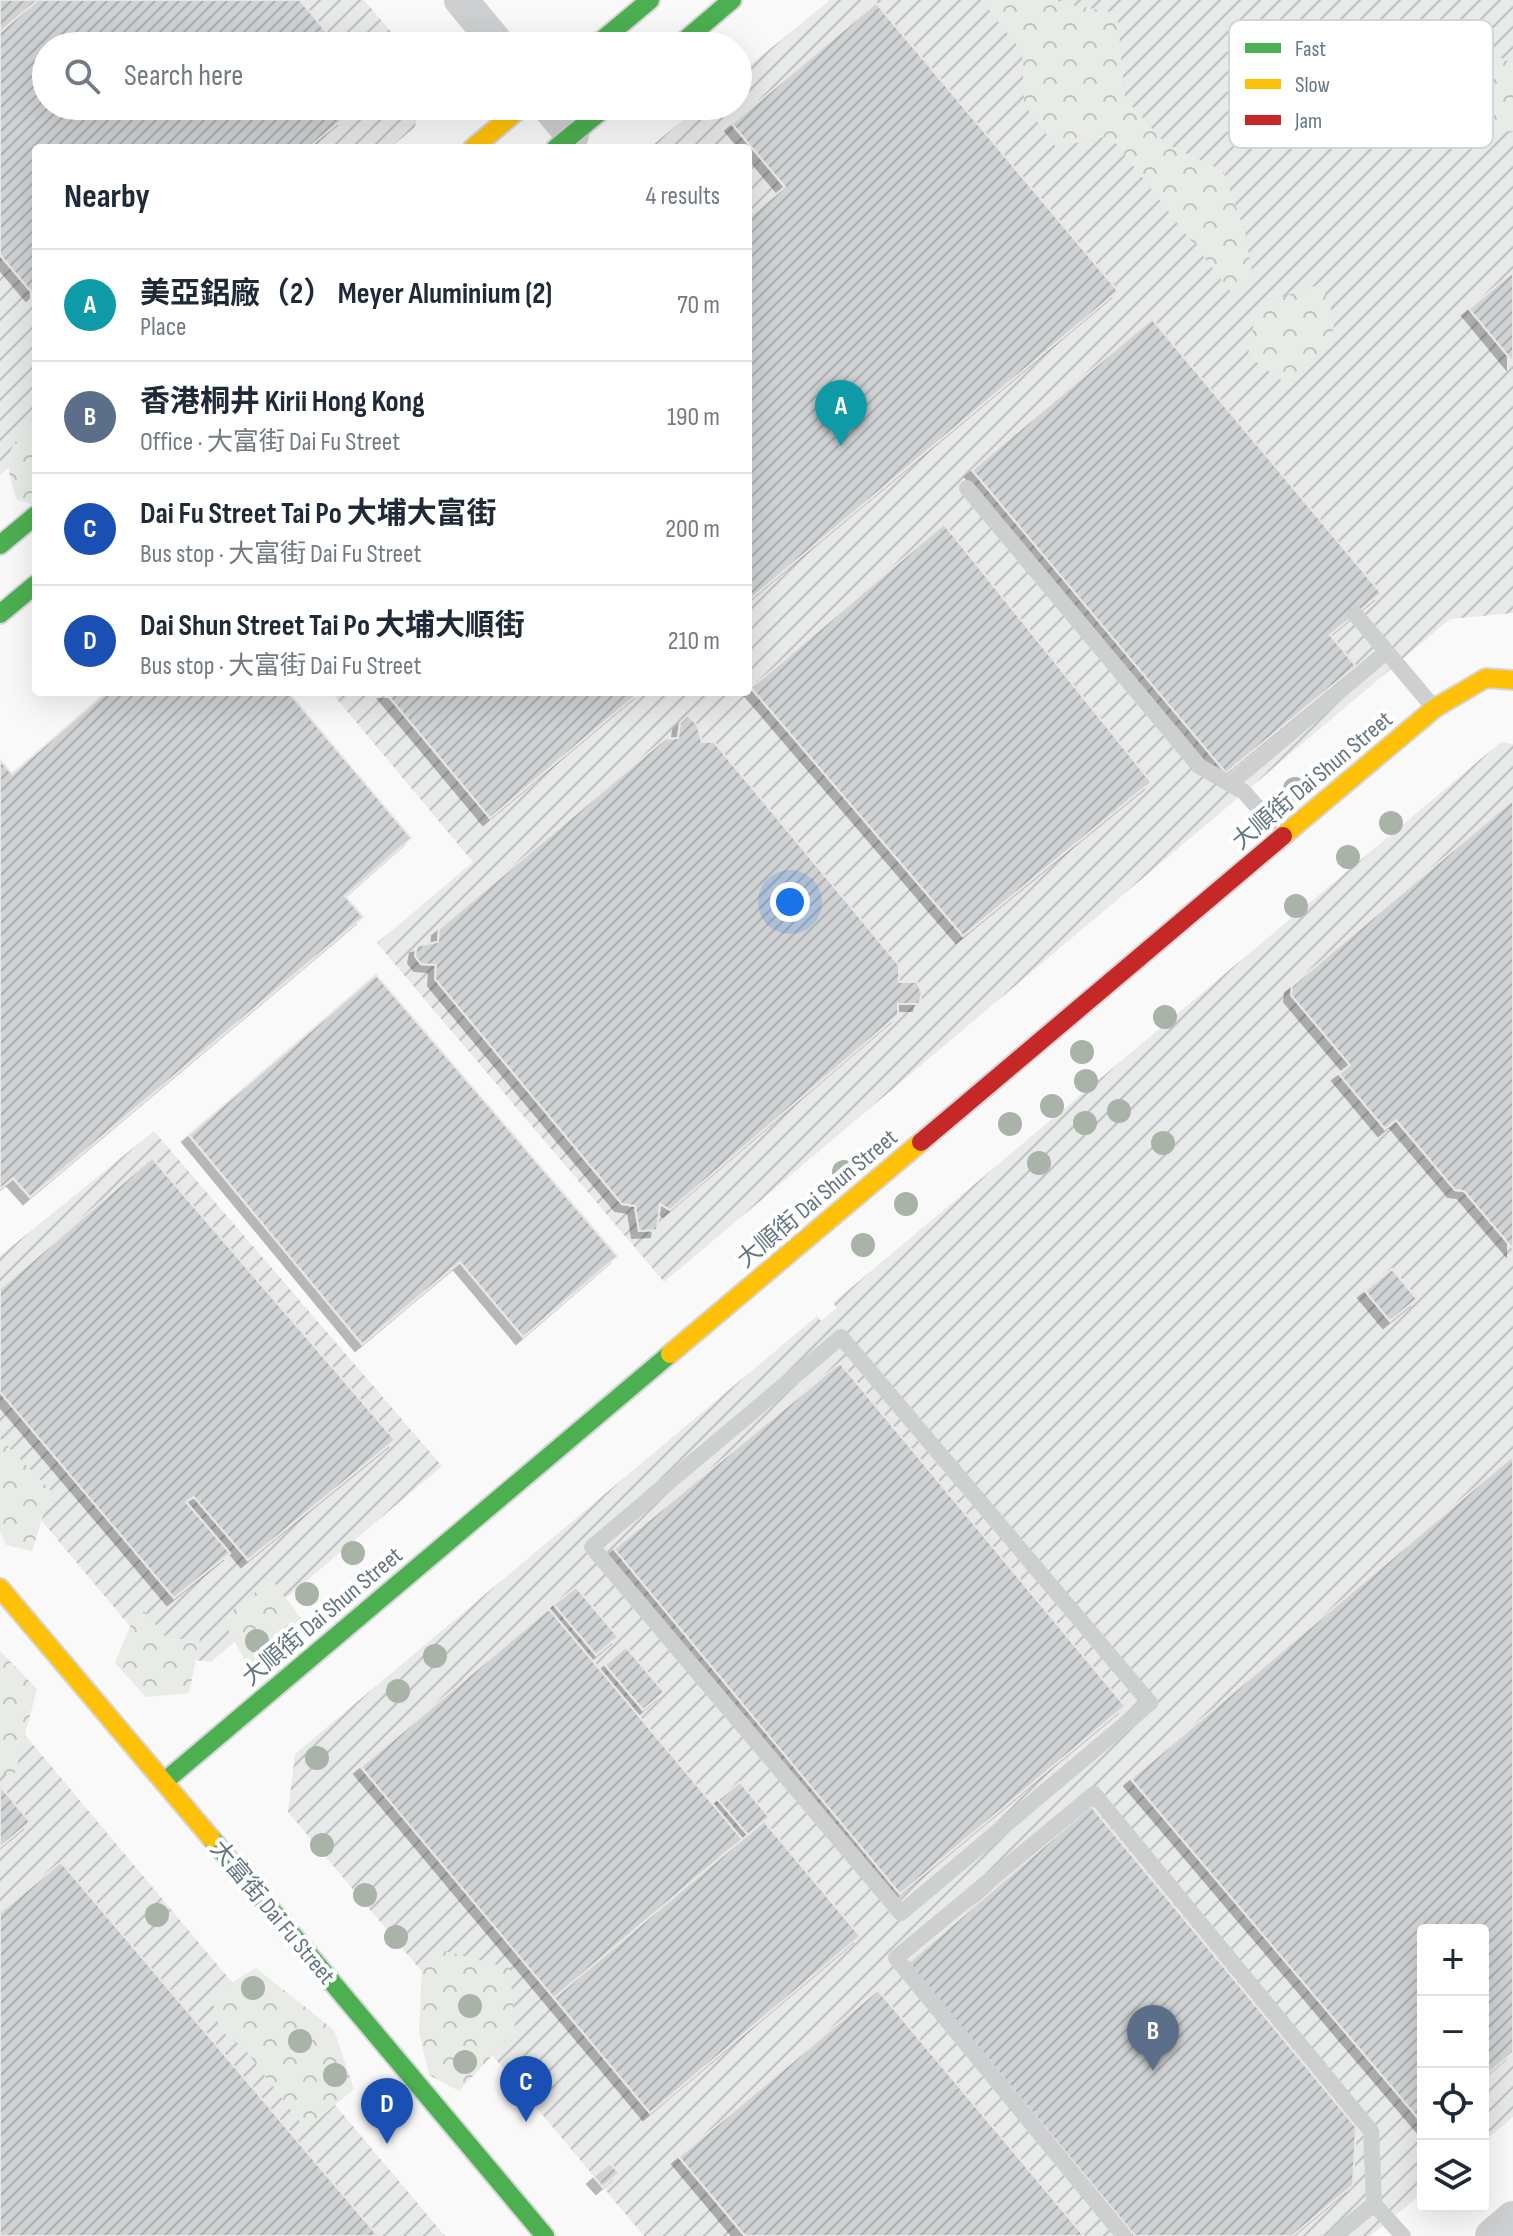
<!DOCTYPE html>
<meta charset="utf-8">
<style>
:root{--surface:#fff;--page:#f2f2f3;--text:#1f2937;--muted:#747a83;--line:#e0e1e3;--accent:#ea580c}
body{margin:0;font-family:"Sofia Sans Condensed","Noto Sans TC",sans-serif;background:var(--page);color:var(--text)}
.controls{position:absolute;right:24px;bottom:24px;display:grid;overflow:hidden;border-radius:8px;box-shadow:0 8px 32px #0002}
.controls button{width:72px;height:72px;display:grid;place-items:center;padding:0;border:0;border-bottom:2px solid var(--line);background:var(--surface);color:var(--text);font:40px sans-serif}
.you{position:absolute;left:790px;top:902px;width:28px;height:28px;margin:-20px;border:6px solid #fff;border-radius:50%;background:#1a73e8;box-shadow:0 0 0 12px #1a73e833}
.badge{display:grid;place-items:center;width:52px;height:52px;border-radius:50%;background:var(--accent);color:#fff;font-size:26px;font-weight:700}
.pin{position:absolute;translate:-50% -66px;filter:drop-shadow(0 2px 4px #0008)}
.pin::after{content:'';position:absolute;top:42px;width:28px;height:24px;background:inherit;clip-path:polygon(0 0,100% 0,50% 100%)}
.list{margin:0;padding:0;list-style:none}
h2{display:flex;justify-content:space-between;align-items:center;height:104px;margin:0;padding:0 32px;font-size:34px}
h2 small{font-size:26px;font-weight:400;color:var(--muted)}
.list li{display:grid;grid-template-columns:52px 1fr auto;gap:24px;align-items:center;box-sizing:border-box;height:112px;padding:0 32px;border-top:2px solid var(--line)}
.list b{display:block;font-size:30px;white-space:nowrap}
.list p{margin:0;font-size:26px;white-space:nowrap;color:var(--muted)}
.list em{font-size:26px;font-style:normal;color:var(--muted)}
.icon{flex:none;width:44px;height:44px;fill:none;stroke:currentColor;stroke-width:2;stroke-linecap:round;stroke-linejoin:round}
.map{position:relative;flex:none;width:1513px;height:2236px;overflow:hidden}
.search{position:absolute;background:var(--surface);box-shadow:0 8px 32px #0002;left:32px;top:32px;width:720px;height:88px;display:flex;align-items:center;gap:20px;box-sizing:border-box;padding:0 28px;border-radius:44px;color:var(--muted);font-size:30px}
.panel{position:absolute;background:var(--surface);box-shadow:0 8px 32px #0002;left:32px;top:144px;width:720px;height:552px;border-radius:8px}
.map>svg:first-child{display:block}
</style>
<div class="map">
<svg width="1513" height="2236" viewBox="0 0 1513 2236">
<defs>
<pattern id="industrial-furrows" width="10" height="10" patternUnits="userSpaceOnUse" patternTransform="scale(2)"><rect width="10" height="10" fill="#e8e9e9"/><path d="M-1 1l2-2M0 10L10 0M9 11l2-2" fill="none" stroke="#c0c1c2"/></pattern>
<pattern id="forest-crowns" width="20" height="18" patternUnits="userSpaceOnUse" patternTransform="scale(2)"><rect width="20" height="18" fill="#e8ebe6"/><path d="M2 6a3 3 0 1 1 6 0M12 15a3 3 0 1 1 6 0" fill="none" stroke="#c0c3c0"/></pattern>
<pattern id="building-hatch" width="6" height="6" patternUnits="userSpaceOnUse" patternTransform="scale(2)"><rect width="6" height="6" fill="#d0d2d3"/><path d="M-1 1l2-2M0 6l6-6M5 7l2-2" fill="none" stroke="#acafb1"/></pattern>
<filter id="shadow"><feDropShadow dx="-7" dy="7" stdDeviation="0" flood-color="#0004"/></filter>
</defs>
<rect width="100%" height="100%" fill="#f9f9f9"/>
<!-- industrial -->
<path fill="url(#industrial-furrows)" d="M0 0H364L403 46H46V106H418L415 127 390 148H36V445L0 475Z
M830 0H1513V613L1450 619 664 1282 377 943 473 862 331 692H748V148H649L700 106H738V75Z
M1501 742 1513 744V2117L1483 2142V1930H1423V2193L1370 2236H644L288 1812 295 1754 817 1316 821 1321 837 1308 833 1303Z
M154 1131 442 1466 211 1662 154 1655 0 1471V1256Z
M0 1705 81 1802 445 2236H0Z"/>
<!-- forest -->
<path fill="url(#forest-crowns)" d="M981 0H1057L1061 3 1117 13 1125 98 1165 143 1223 171 1245 232 1253 278 1230 291 1110 136 1056 147 1024 104 1022 52Z
M1475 44 1513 64V132L1437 144 1424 85Z
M1321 284 1335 320 1330 343 1284 382 1248 356 1257 305Z
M36 417V506L16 499C3 453 5 453 36 417Z
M0 1438 51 1491 32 1551 6 1545 0 1532Z
M272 1579 308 1628 285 1647 249 1667 222 1619Z
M139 1605 167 1639H200L189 1693 146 1697 115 1663Z
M0 1651 37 1689 15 1773 0 1775Z
M437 1949 510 1968 515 2031 459 2091 429 2075 419 2032 422 1964Z
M256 1968 334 2030 354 2089 306 2130 243 2047 220 2030 211 1995Z"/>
<!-- building -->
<path fill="url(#building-hatch)" stroke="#e8e8e8" stroke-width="2" filter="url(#shadow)" d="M0 0H38L0 32Z
M38 0H300L338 46H46V106H334L344 118 308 148H36V291L33 294 0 255V32Z
M876 3 1118 291 748 601V218L785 187 732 124Z
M1513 272V362L1469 309Z
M1152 319 1381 593 1330 635 1356 666 1226 773 972 470Z
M944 524 1151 782 963 936 751 688Z
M107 692H288L411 838 345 896 363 917 30 1197 13 1178 0 1189V760L12 774Z
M385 692H640L490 818Z
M688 715 697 725 702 742H714L899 965V982H917L922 993 919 1004H898V1015L670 1210 660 1204 657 1230 639 1231 635 1206 622 1204 435 979 436 965 421 964 415 956 417 946 438 942 439 929 665 739 678 738 680 723Z
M1513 800V1249L1464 1191 1455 1190 1396 1120 1385 1129 1339 1074 1350 1065 1291 995 1292 986Z
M376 975 617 1256 523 1337 460 1262 362 1344 189 1135Z
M152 1158 395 1440 248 1560 194 1497 186 1502 230 1553 174 1598 0 1392V1289Z
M1392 1269 1417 1299 1390 1321 1365 1291Z
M840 1363 1125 1706 900 1894 614 1549Z
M1513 1456V2052L1483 2078V1930H1423V2124L1131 1779Z
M576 1587 618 1637 596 1655 554 1605Z
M549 1609 742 1839 554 1998 361 1767Z
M626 1647 664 1692 643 1710 605 1665Z
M740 1782 769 1817 748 1835 718 1800Z
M0 1786 30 1822 0 1847Z
M1091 1806 1356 2127 1353 2185 1292 2236H1135L908 1963Z
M764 1821 860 1936 650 2113 554 1998Z
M61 1862 378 2236H0V1913Z
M878 1990 1084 2236H745L679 2157Z
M610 2163 619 2173 603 2187 594 2177Z"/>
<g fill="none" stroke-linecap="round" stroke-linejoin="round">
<defs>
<path id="fast" d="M595 46 650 0
M678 46 732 0
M556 148 607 106
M0 545 36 515
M0 614 36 584
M165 1781 670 1354
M211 1838 545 2236"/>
<path id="slow" d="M473 148 523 106
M1283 836 1435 708 1486 678 1513 680
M670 1354 921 1142
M0 1588 211 1838"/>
<path id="jam" d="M921 1142 1283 836"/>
</defs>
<!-- fast casing -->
<use href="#fast" stroke="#d5d6d7" stroke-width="22"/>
<!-- slow casing -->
<use href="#slow" stroke="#d5d6d7" stroke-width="22"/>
<!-- jam casing -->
<use href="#jam" stroke="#d5d6d7" stroke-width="22"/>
<!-- lane -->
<path stroke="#cecfd0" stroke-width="16" d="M967 488 1199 766 1244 792 1282 835
M1355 614 1434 708
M1230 784 1386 652
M841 1337 1150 1703 901 1913 592 1547Z
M1374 2204 1403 2236
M1124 2236 896 1958 1094 1794 1371 2131 1374 2204 1335 2236"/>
<!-- street -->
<path stroke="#cecfd0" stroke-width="34" d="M461 0 499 46
M548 106 572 135
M1492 2236 1513 2218"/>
<!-- fast -->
<use href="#fast" stroke="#4caf50" stroke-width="18"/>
<!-- slow -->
<use href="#slow" stroke="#ffc107" stroke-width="18"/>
<!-- jam -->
<use href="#jam" stroke="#c62828" stroke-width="18"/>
</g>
<!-- trees -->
<g fill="#a9b3a7">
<circle cx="1295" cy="789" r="12"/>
<circle cx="1391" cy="823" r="12"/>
<circle cx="1348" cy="857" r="12"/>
<circle cx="1296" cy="906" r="12"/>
<circle cx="1165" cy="1017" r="12"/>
<circle cx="1082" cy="1052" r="12"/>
<circle cx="1086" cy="1081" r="12"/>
<circle cx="1052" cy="1106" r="12"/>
<circle cx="1119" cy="1111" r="12"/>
<circle cx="1085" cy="1123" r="12"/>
<circle cx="1010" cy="1124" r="12"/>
<circle cx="1163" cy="1143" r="12"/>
<circle cx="1039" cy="1163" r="12"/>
<circle cx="844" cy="1172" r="12"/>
<circle cx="906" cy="1204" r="12"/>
<circle cx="863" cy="1245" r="12"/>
<circle cx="353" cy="1553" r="12"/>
<circle cx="307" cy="1594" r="12"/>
<circle cx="257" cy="1641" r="12"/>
<circle cx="435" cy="1656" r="12"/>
<circle cx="398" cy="1691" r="12"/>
<circle cx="317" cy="1758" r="12"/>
<circle cx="322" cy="1845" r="12"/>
<circle cx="365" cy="1895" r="12"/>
<circle cx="157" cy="1915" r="12"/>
<circle cx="396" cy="1937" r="12"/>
<circle cx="253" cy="1988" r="12"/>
<circle cx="470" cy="2006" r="12"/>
<circle cx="300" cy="2041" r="12"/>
<circle cx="465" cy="2062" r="12"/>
<circle cx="335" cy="2075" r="12"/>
</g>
<g text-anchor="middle" stroke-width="8" stroke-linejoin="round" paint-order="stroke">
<!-- street labels -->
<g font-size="24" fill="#657683" stroke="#fff">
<text transform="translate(1312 780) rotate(-40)" y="8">大順街 Dai Shun Street</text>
<text transform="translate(817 1198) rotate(-40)" y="8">大順街 Dai Shun Street</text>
<text transform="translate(322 1616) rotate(-40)" y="8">大順街 Dai Shun Street</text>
<text transform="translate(273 1912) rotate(50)" y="8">大富街 Dai Fu Street</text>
</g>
</g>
<!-- legend -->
<rect x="1229" y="20" width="264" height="128" rx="12" fill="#fff" stroke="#d1d6da" stroke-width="2"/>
<rect x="1245" y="43" width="36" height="10" fill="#4caf50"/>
<rect x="1245" y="79" width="36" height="10" fill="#ffc107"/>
<rect x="1245" y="115" width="36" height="10" fill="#c62828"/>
<g font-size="22" fill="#657683">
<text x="1295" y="56">Fast</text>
<text x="1295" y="92">Slow</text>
<text x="1295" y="128">Jam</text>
</g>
</svg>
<div class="controls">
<button>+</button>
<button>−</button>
<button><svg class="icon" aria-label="locate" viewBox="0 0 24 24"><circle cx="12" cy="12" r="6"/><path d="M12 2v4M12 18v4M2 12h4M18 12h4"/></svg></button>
<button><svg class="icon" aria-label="layers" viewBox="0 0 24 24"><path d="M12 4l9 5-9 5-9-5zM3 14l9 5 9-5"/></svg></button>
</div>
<div class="you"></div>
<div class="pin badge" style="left:841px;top:446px;background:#0f9aa8">A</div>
<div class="pin badge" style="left:1153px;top:2071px;background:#5c6f8a">B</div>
<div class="pin badge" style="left:526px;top:2122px;background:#1a4fb4">C</div>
<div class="pin badge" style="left:387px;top:2144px;background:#1a4fb4">D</div>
<div class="search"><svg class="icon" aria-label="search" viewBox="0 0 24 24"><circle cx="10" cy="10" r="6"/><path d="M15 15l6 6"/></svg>Search here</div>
<section class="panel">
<h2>Nearby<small>4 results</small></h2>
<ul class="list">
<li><span class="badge" style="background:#0f9aa8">A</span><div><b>美亞鋁廠（2） Meyer Aluminium (2)</b><p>Place</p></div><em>70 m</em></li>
<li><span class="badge" style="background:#5c6f8a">B</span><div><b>香港桐井 Kirii Hong Kong</b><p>Office · 大富街 Dai Fu Street</p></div><em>190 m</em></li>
<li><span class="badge" style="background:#1a4fb4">C</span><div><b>Dai Fu Street Tai Po 大埔大富街</b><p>Bus stop · 大富街 Dai Fu Street</p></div><em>200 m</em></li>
<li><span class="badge" style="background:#1a4fb4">D</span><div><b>Dai Shun Street Tai Po 大埔大順街</b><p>Bus stop · 大富街 Dai Fu Street</p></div><em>210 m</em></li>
</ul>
</section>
</div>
